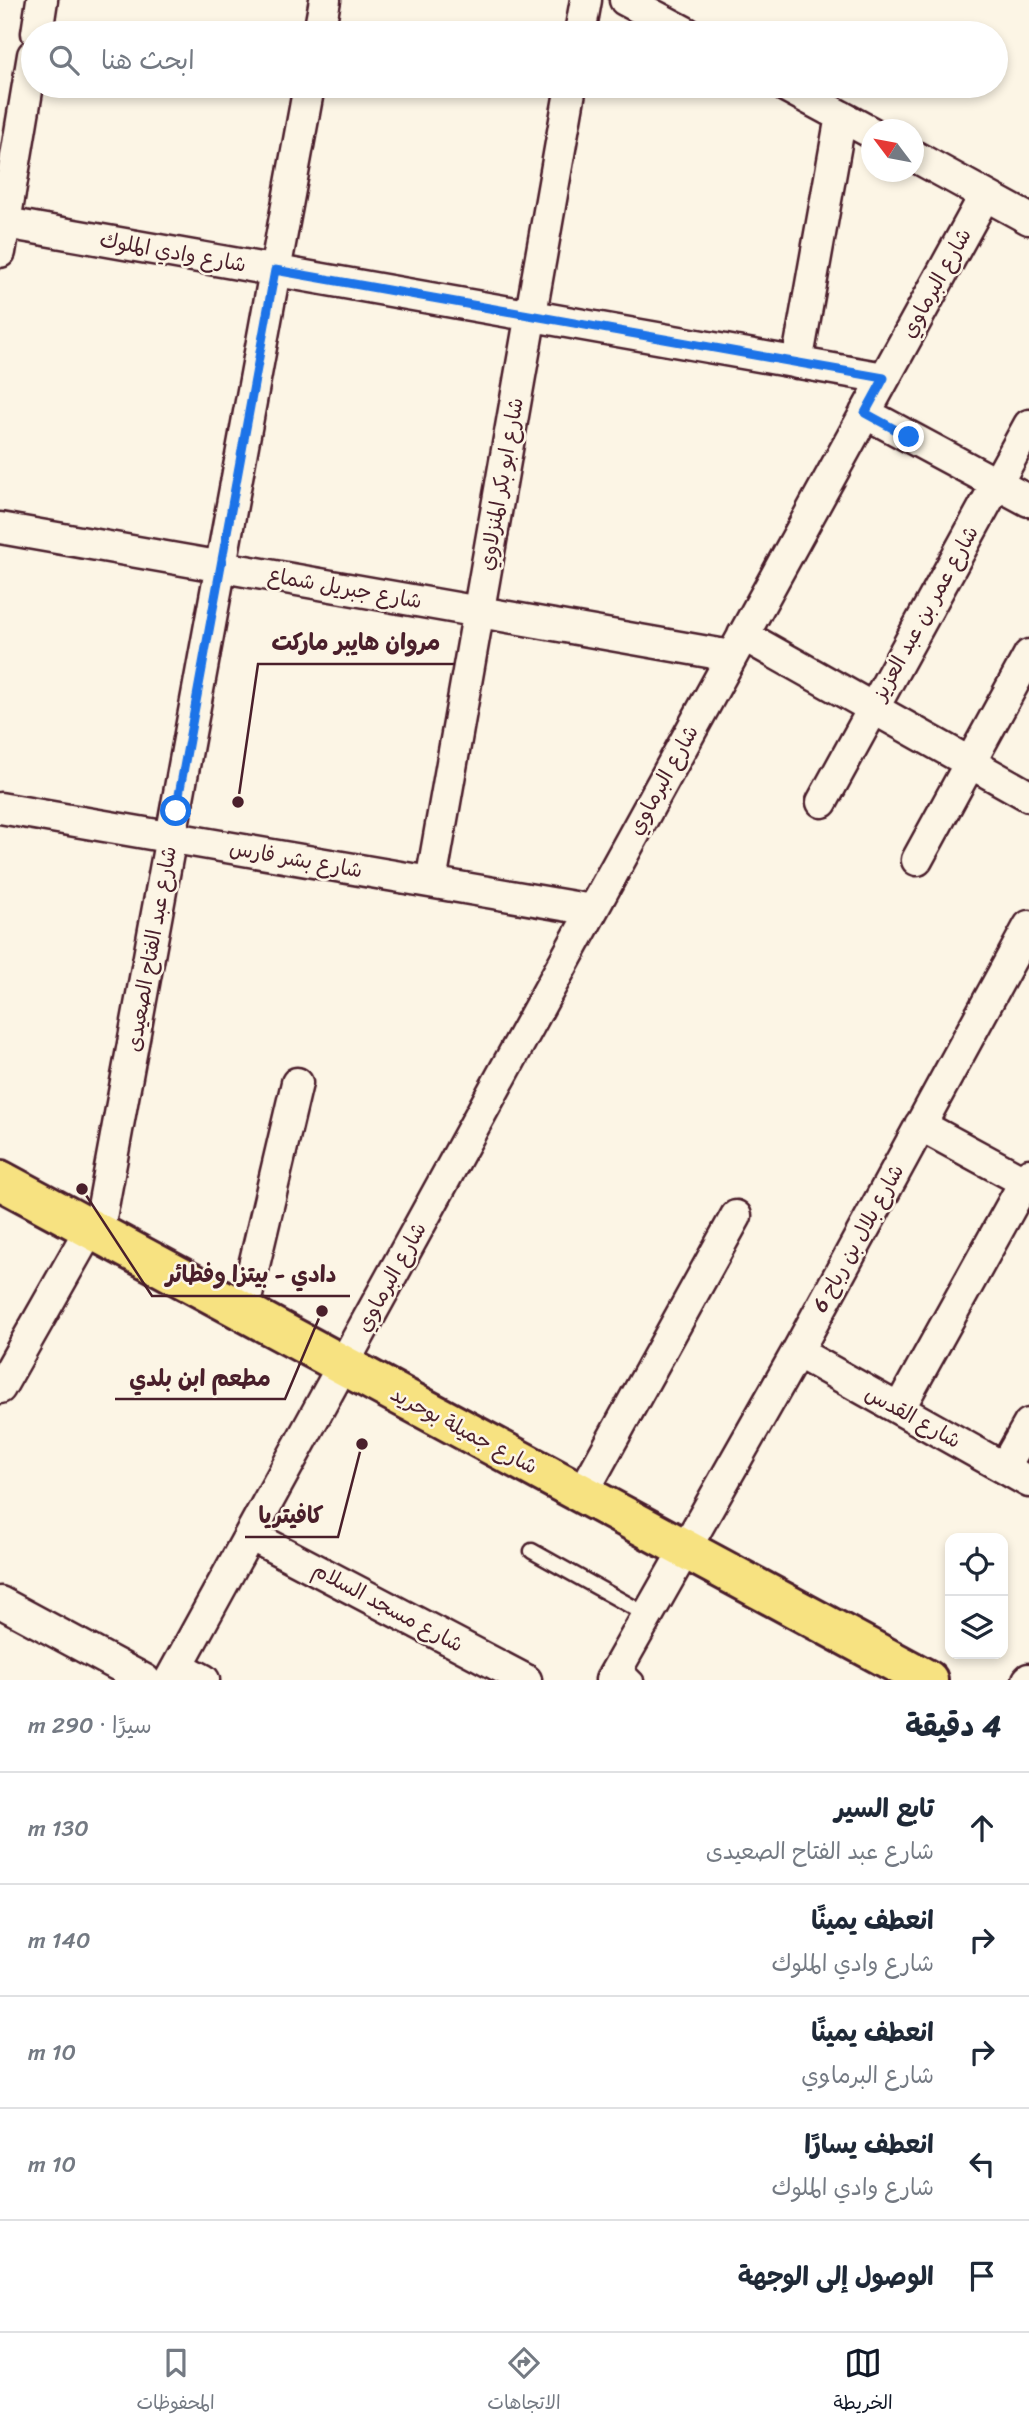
<!DOCTYPE html>
<html lang="ar">
<meta charset="utf-8">
<style>
:root{--surface:#fff;--page:#f2f2f3;--text:#1f2937;--muted:#747a83;--line:#e0e1e3;--accent:#111827}
body{margin:0;font-family:Sriracha,"Playpen Sans Arabic",sans-serif;background:var(--page);color:var(--text);direction:rtl}
.controls{position:absolute;right:21px;bottom:21px;display:grid;overflow:hidden;border-radius:14px;box-shadow:0 4px 10px #0003}
.controls button{width:63px;height:63px;display:grid;place-items:center;padding:0;border:0;border-bottom:2px solid var(--line);background:var(--surface);color:var(--text);font:35px sans-serif}
.compass{position:absolute;left:861px;top:119px;width:63px;height:63px;border-radius:50%;background:var(--surface);box-shadow:0 4px 10px #0003;rotate:302deg}
.stop{position:absolute;width:21px;height:21px;margin:-16px;border:5px solid #1a73e8;border-radius:50%;background:#fff}
.stop.end{background:#1a73e8;border-color:#fff;box-shadow:0 2px 7px #0008}
.list{margin:0;padding:0;list-style:none}
h2{display:flex;justify-content:space-between;align-items:center;height:91px;margin:0;padding:0 28px;font-size:30px}
h2 small{font-size:23px;font-weight:400;color:var(--muted)}
.list li{display:grid;grid-template-columns:46px 1fr auto;gap:21px;align-items:center;box-sizing:border-box;height:112px;padding:0 28px;border-top:2px solid var(--line)}
.list b{display:block;font-size:26px;white-space:nowrap}
.list p{margin:0;font-size:23px;white-space:nowrap;color:var(--muted)}
.list em{font-size:23px;font-style:normal;color:var(--muted)}
.icon{flex:none;width:38px;height:38px;fill:none;stroke:currentColor;stroke-width:2;stroke-linecap:round;stroke-linejoin:round}
.map{position:relative;flex:none;width:1029px;height:1680px;overflow:hidden;direction:ltr}
.search{position:absolute;background:var(--surface);box-shadow:0 4px 10px #0003;left:21px;right:21px;top:21px;height:77px;display:flex;align-items:center;gap:18px;box-sizing:border-box;padding:0 24px;border-radius:38px;color:var(--muted);font-size:26px}
.sheet{height:651px;background:var(--surface)}
nav{display:flex;justify-content:space-around;align-items:center;box-sizing:border-box;height:98px;border-top:2px solid var(--line);background:var(--surface);font-size:19px;color:var(--muted)}
nav a{display:grid;justify-items:center;gap:4px}
nav .on{color:var(--accent)}
.map>svg:first-child{display:block}
</style>
<div class="map">
<svg width="1029" height="1680" viewBox="0 0 1029 1680">
<rect width="100%" height="100%" fill="#fcf5e5"/>
<filter id="ink" filterUnits="userSpaceOnUse"><feTurbulence type="fractalNoise" baseFrequency=".0143" numOctaves="2"/><feDisplacementMap in="SourceGraphic" scale="14" xChannelSelector="R" yChannelSelector="G"/><feConvolveMatrix kernelMatrix="1 2 1 2 8 2 1 2 1" color-interpolation-filters="sRGB"/></filter>
<g filter="url(#ink)">
<g fill="none" stroke-linecap="round" stroke-linejoin="round">
<defs>
<path id="lane" d="M532 1551 647 1615
M620 1664 636 1680"/>
<path id="street" d="M625 0 687 33
M37 33 42 0
M319 33 325 0
M580 33 586 0
M785 86 872 133
M914 156 1029 219
M0 222 884 378
M0 252 33 55
M797 363 841 116
M865 413 1029 501
M0 528 731 656
M743 635 1029 796
M822 802 1029 425
M0 808 592 910
M917 860 1029 655
M431 882 571 86
M920 1125 1029 1184
M98 1234 309 86
M243 1312 297 1083
M797 1352 1029 1482
M0 1388 90 1229
M899 1409 1029 1174
M1004 1468 1029 1424
M582 1494 736 1216
M250 1535 526 1680
M0 1602 145 1680
M178 1666 204 1680
M170 1680 985 195
M611 1680 797 1352 1029 926
M1028 1680 1029 1679"/>
<path id="primary" d="M0 1180 928 1680"/>
</defs>
<!-- lane casing -->
<use href="#lane" stroke="#4a1f2b" stroke-width="19"/>
<!-- street casing -->
<use href="#street" stroke="#4a1f2b" stroke-width="35"/>
<!-- primary casing -->
<use href="#primary" stroke="#4a1f2b" stroke-width="44"/>
<!-- lane -->
<use href="#lane" stroke="#fcf5e5" stroke-width="14"/>
<!-- street -->
<use href="#street" stroke="#fcf5e5" stroke-width="30"/>
<!-- primary -->
<use href="#primary" stroke="#f7e281" stroke-width="38"/>
</g>
</g>
<g fill="none" stroke-linecap="round" stroke-linejoin="round" filter="url(#ink)">
<!-- route -->
<path stroke="#1a73e8" stroke-width="9" d="M176 811 275 270 884 378 865 413 909 437"/>
</g>
<g text-anchor="middle" stroke-width="5" stroke-linejoin="round" paint-order="stroke">
<!-- street labels -->
<g font-size="21" fill="#4a1f2b" stroke="#fcf5e5">
<text transform="translate(173 252) rotate(10)" y="7">شارع وادي الملوك</text>
<text transform="translate(936 283) rotate(-61)" y="7">شارع البرماوي</text>
<text transform="translate(501 484) rotate(-80)" y="7">شارع ابو بكر المنزلاوي</text>
<text transform="translate(345 588) rotate(10)" y="7">شارع جبريل شماع</text>
<text transform="translate(925 613) rotate(-61)" y="7">شارع عمر بن عبد العزيز</text>
<text transform="translate(663 780) rotate(-61)" y="7">شارع البرماوي</text>
<text transform="translate(296 859) rotate(10)" y="7">شارع بشر فارس</text>
<text transform="translate(151 949) rotate(-80)" y="7">شارع عبد الفتاح الصعيدى</text>
<text transform="translate(858 1238) rotate(-61)" y="7">شارع بلال بن رباح 6</text>
<text transform="translate(391 1277) rotate(-61)" y="7">شارع البرماوي</text>
<text transform="translate(913 1417) rotate(29)" y="7">شارع القدس</text>
<text transform="translate(464 1430) rotate(28)" y="7">شارع جميلة بوحريد</text>
<text transform="translate(388 1607) rotate(28)" y="7">شارع مسجد السلام</text>
</g>
</g>
<!-- callouts -->
<path fill="none" stroke="#4a1f2b" stroke-width="2.5" d="M238 802L258 664H455M82 1189L152 1296H350M322 1311L285 1399H115M362 1444L338 1537H245"/>
<g fill="#4a1f2b" stroke="#fcf5e5" stroke-width="2.5">
<circle cx="238" cy="802" r="7"/>
<circle cx="82" cy="1189" r="7"/>
<circle cx="322" cy="1311" r="7"/>
<circle cx="362" cy="1444" r="7"/>
</g>
<g font-size="23" text-anchor="middle" font-weight="bold" fill="#4a1f2b" stroke="#fcf5e5" stroke-width="5" stroke-linejoin="round" paint-order="stroke">
<text x="356" y="650">مروان هايبر ماركت</text>
<text x="251" y="1282">دادي - بيتزا وفطائر</text>
<text x="200" y="1386">مطعم ابن بلدي</text>
<text x="291" y="1523">كافيتريا</text>
</g>
</svg>
<div class="controls">
<button><svg class="icon" aria-label="locate" viewBox="0 0 24 24"><circle cx="12" cy="12" r="6"/><path d="M12 2v4M12 18v4M2 12h4M18 12h4"/></svg></button>
<button><svg class="icon" aria-label="layers" viewBox="0 0 24 24"><path d="M12 4l9 5-9 5-9-5zM3 14l9 5 9-5"/></svg></button>
</div>
<svg class="compass" viewBox="-18 -18 36 36"><path d="M0-13l5 13h-10z" fill="#e53935"/><path d="M0 13l5-13h-10z" fill="#747a83"/></svg>
<div class="stop" style="left:176px;top:811px"></div>
<div class="stop end" style="left:909px;top:437px"></div>
<div class="search"><svg class="icon" aria-label="search" viewBox="0 0 24 24"><circle cx="10" cy="10" r="6"/><path d="M15 15l6 6"/></svg>ابحث هنا</div>
</div>
<section class="sheet">
<h2>4 دقيقة<small>سيرًا · 290 m</small></h2>
<ul class="list">
<li><svg class="icon" aria-label="ahead" viewBox="0 0 24 24"><path d="M12 20V5M6 11l6-6 6 6"/></svg><div><b>تابع السير</b><p>شارع عبد الفتاح الصعيدى</p></div><em>130 m</em></li>
<li><svg class="icon" aria-label="right" viewBox="0 0 24 24"><path d="M7 20v-9h11M14 6l5 5-5 5"/></svg><div><b>انعطف يمينًا</b><p>شارع وادي الملوك</p></div><em>140 m</em></li>
<li><svg class="icon" aria-label="right" viewBox="0 0 24 24"><path d="M7 20v-9h11M14 6l5 5-5 5"/></svg><div><b>انعطف يمينًا</b><p>شارع البرماوي</p></div><em>10 m</em></li>
<li><svg class="icon" aria-label="left" viewBox="0 0 24 24"><path d="M17 20v-9H6M10 6l-5 5 5 5"/></svg><div><b>انعطف يسارًا</b><p>شارع وادي الملوك</p></div><em>10 m</em></li>
<li><svg class="icon" aria-label="arrive" viewBox="0 0 24 24"><path d="M6 21V4h12l-3 4 3 4H6"/></svg><div><b>الوصول إلى الوجهة</b></div></li>
</ul>
</section>
<nav>
<a class="on"><svg class="icon" aria-label="map" viewBox="0 0 24 24"><path d="M3 6l6-2 6 2 6-2v14l-6 2-6-2-6 2zM9 4v14M15 6v14"/></svg>الخريطة</a>
<a><svg class="icon" aria-label="directions" viewBox="0 0 24 24"><path d="M12 3l9 9-9 9-9-9zM9 14v-3h6M13 9l2 2-2 2"/></svg>الاتجاهات</a>
<a><svg class="icon" aria-label="saved" viewBox="0 0 24 24"><path d="M7 4h10v16l-5-4-5 4z"/></svg>المحفوظات</a>
</nav>
